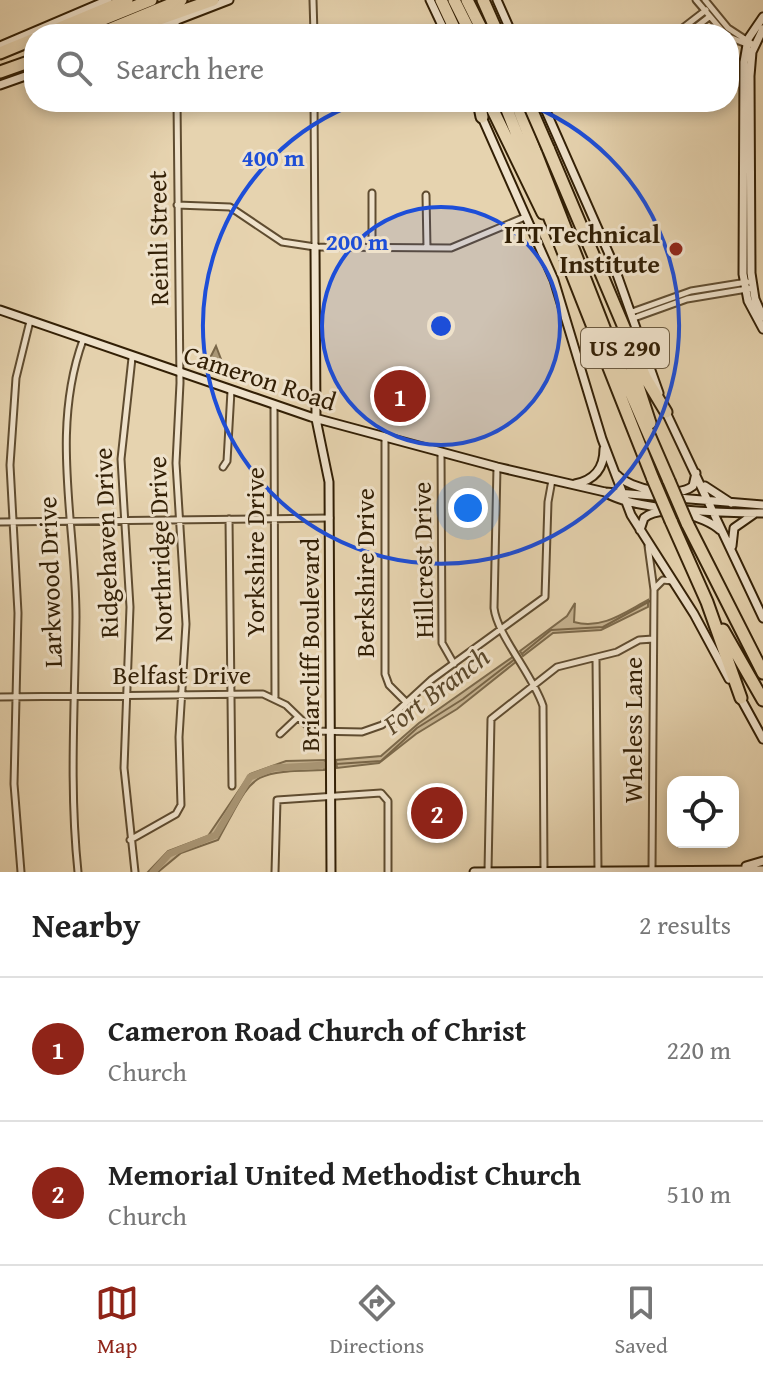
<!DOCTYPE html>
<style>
:root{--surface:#fff;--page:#f2f2f2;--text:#222;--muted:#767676;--line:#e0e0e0;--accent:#8f2418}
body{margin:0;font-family:"Gentium Book Plus",serif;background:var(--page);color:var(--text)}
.controls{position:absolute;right:24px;bottom:24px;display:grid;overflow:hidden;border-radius:16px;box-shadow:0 4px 12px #0003}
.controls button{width:72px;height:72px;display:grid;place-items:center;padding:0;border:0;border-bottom:2px solid var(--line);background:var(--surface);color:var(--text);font:40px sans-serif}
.you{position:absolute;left:468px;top:508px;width:28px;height:28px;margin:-20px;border:6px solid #fff;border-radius:50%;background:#1a73e8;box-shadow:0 0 0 12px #1a73e833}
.badge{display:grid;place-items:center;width:52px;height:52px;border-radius:50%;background:var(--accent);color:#fff;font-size:26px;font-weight:700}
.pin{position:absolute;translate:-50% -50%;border:4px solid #fff;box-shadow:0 2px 8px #0006}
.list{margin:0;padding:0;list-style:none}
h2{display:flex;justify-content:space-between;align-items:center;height:104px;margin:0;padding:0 32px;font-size:34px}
h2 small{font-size:26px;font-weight:400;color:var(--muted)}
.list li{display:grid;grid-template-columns:52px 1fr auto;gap:24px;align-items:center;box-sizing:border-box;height:144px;padding:0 32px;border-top:2px solid var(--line)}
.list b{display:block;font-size:30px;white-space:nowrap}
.list p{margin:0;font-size:26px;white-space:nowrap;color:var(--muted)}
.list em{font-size:26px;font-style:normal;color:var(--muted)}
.icon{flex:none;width:44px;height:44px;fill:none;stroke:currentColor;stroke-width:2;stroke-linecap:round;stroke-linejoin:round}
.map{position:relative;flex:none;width:763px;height:872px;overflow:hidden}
.search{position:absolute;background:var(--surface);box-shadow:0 4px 12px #0003;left:24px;right:24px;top:24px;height:88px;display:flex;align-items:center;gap:20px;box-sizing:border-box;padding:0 28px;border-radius:32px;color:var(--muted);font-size:30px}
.sheet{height:392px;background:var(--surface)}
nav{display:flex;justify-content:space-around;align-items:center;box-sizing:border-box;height:112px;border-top:2px solid var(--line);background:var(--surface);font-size:22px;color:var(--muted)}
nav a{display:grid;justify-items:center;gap:4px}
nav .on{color:var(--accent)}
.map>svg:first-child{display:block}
</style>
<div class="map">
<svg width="763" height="872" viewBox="0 0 763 872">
<rect width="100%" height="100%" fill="#e6d3af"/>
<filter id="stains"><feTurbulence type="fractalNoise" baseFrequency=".0025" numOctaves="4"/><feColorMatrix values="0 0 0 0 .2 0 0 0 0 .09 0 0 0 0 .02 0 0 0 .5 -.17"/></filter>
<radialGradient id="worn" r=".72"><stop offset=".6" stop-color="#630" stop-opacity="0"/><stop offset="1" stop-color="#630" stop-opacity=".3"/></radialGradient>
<!-- green -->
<path fill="#c7b492" stroke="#7c6a4c" stroke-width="2" d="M648 600V607L601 630 553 633 523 656 520 651 567 616 575 603 574 622C602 630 625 612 648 600Z
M514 656 517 661 457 709 416 734 379 763 337 768 336 760 381 756 419 723Z
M325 760 324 770C246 772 255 773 218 840L181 853 158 872H148L168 851 208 836 250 774 286 761Z"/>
<!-- water -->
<path fill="#a99675" stroke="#796648" stroke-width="2" d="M216 346 224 367 234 372 231 379 204 370Z"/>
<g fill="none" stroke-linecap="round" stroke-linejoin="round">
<!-- stream -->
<path stroke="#796648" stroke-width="2" d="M523 653 551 630 603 627 650 601
M336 764 381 761 417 728 463 699 515 659"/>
<!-- river -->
<path stroke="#a99675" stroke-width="7" d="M153 872 169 854 216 835 250 777 274 768 326 765"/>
<defs>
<path id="street" d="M313 0 314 34
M696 0 725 34
M705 0 728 28 754 45
M176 22V34
M675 34 706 10
M687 34 709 17
M729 37 749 45
M314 102 315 247
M372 193V248
M426 195 427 248
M177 205 230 207 282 242 315 247 451 248 525 217
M632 312 691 291 747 282
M634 318 687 299 753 288
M132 358 121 459 130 607 124 768 135 872
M274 406 275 697
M385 437V674L389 685 406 702
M441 452 442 643 454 664
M223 467 227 461 231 391
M497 467 494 608C497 635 533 675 543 706L544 871
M229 519 232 786
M0 522 330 518
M648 546 654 590 652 870
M654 589 663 580 672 581
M596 658 598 871
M0 697 263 694 286 705 313 731 362 732 382 725 431 680 545 597 548 502 552 480
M280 734 297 718
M130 840 176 814 181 805 179 737 186 624 176 463 180 383 177 102
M488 871 491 719 557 667 617 652 639 640 653 639
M21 872 14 784 18 613 10 465 16 378 30 321
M78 872C69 786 75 703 76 617 76 524 50 431 83 340
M275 872 277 800 381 793 388 801V872"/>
<path id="secondary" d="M430 0 446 34
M497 0 512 34
M763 17 748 39 744 62 743 274 748 301 763 329
M763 29 752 52 750 76 751 273 755 299 763 317
M141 34 229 0
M0 46 108 0
M0 85 34 73
M542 102 613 263 659 393
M481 115 554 280 602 439 631 515 694 614 729 679
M315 247 316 419 329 482 331 872
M0 310 311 417 497 467 605 492 763 505
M664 408 763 618
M617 475C630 489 677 499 693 486L696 473
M575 484C594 480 604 469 604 449
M705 486 731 503
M605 492C631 511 729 513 763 513
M640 530 644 518C661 504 705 516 720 530
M732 546 734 528 754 514
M740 697 763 739
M746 866 763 861
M474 872 763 870"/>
<path id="highway" d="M441 0 457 34
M454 0 471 34
M467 0 484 34
M483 0 498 34
M45 34 127 0
M67 34 151 0
M98 34 181 0
M117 34 213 0
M0 53 34 39
M0 72 34 60
M479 102 482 117
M489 102 543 213
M504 102 653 479
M516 102 617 361 669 481
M548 148 645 377 666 412
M622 337 650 423
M671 521 707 602 741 698
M687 523 763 673
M723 630 763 700"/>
</defs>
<!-- street casing -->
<use href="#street" stroke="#5f4c30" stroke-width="9"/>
<!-- secondary casing -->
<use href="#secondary" stroke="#321f05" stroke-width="11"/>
<!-- highway casing -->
<use href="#highway" stroke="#321f05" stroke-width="15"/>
<!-- street -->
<use href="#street" stroke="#efe2cb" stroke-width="5"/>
<!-- secondary -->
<use href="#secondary" stroke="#efe2cb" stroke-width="7"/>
<!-- highway -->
<use href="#highway" stroke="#e6d3af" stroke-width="11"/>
<defs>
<path id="highway-bridge" d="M528 102 548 148
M653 479 671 521
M669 481 687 523"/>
</defs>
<!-- highway-bridge casing -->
<use href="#highway-bridge" stroke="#321f05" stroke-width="15" stroke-linecap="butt"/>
<!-- highway-bridge -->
<use href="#highway-bridge" stroke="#e6d3af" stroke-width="11"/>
</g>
<!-- distance rings -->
<circle cx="441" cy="326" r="119" fill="#1d4ed8" fill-opacity=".12"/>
<g fill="none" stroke="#1d4ed8" stroke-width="4">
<circle cx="441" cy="326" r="119"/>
<path d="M522 102A238 238 0 1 1 360 102"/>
</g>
<!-- markers -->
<circle fill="#8f2418" stroke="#efe2cb" stroke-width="3" cx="676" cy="249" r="8"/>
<g text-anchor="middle" stroke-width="6" stroke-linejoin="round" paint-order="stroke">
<!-- shield labels -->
<rect fill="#efe2cb" stroke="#6b5a40" stroke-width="2" x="581" y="328" width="88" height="40" rx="6"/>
<g font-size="24" font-weight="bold" fill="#321f05">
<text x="625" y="356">US 290</text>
</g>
<!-- poi labels -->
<g font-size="26" font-weight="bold" fill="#321f05" stroke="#efe2cb" text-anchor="end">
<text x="660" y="243">ITT Technical<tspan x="660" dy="30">Institute</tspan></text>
</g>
<!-- street labels -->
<g font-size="26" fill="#321f05" stroke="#efe2cb">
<text transform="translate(158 238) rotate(-91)" y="9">Reinli Street</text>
<text transform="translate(260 378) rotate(18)" y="9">Cameron Road</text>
<text transform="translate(106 543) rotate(-92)" y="9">Ridgehaven Drive</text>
<text transform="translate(160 549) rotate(-92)" y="9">Northridge Drive</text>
<text transform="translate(255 552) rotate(-90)" y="9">Yorkshire Drive</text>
<text transform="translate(423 560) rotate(-91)" y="9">Hillcrest Drive</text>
<text transform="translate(365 573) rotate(-90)" y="9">Berkshire Drive</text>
<text transform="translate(50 582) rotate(-92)" y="9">Larkwood Drive</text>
<text transform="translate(310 645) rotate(-90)" y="9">Briarcliff Boulevard</text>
<text x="182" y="684">Belfast Drive</text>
<text transform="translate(633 730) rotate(-90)" y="9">Wheless Lane</text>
</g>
<!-- water labels -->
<g font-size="28" font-style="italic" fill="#5c492c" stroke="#efe2cb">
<text transform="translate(436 690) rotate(-37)" y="10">Fort Branch</text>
</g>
</g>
<circle cx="441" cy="326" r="12" fill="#1d4ed8" stroke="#efe2cb" stroke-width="4"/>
<g font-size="24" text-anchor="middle" font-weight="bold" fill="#1d4ed8" stroke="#efe2cb" stroke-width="6" stroke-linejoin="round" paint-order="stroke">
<text x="273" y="166">400 m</text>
<text x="357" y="250">200 m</text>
</g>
<rect width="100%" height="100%" filter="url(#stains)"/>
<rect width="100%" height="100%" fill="url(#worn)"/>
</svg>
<div class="controls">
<button><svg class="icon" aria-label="locate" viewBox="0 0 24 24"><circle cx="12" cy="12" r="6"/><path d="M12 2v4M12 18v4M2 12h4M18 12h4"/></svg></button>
</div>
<div class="you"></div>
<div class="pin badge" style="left:400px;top:396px">1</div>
<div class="pin badge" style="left:437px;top:813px">2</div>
<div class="search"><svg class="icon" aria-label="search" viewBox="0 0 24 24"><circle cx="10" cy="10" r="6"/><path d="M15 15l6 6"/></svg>Search here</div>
</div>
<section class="sheet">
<h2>Nearby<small>2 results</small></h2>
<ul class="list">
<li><span class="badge">1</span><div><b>Cameron Road Church of Christ</b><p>Church</p></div><em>220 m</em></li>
<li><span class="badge">2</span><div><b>Memorial United Methodist Church</b><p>Church</p></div><em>510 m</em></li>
</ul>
</section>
<nav>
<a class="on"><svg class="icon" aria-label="map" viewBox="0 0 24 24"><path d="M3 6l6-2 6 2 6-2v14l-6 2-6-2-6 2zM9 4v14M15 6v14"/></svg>Map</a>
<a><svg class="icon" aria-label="directions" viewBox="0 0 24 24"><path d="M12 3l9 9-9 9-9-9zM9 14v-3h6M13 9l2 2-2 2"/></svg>Directions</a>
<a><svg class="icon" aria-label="saved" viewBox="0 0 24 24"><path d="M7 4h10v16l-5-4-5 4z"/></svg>Saved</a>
</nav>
